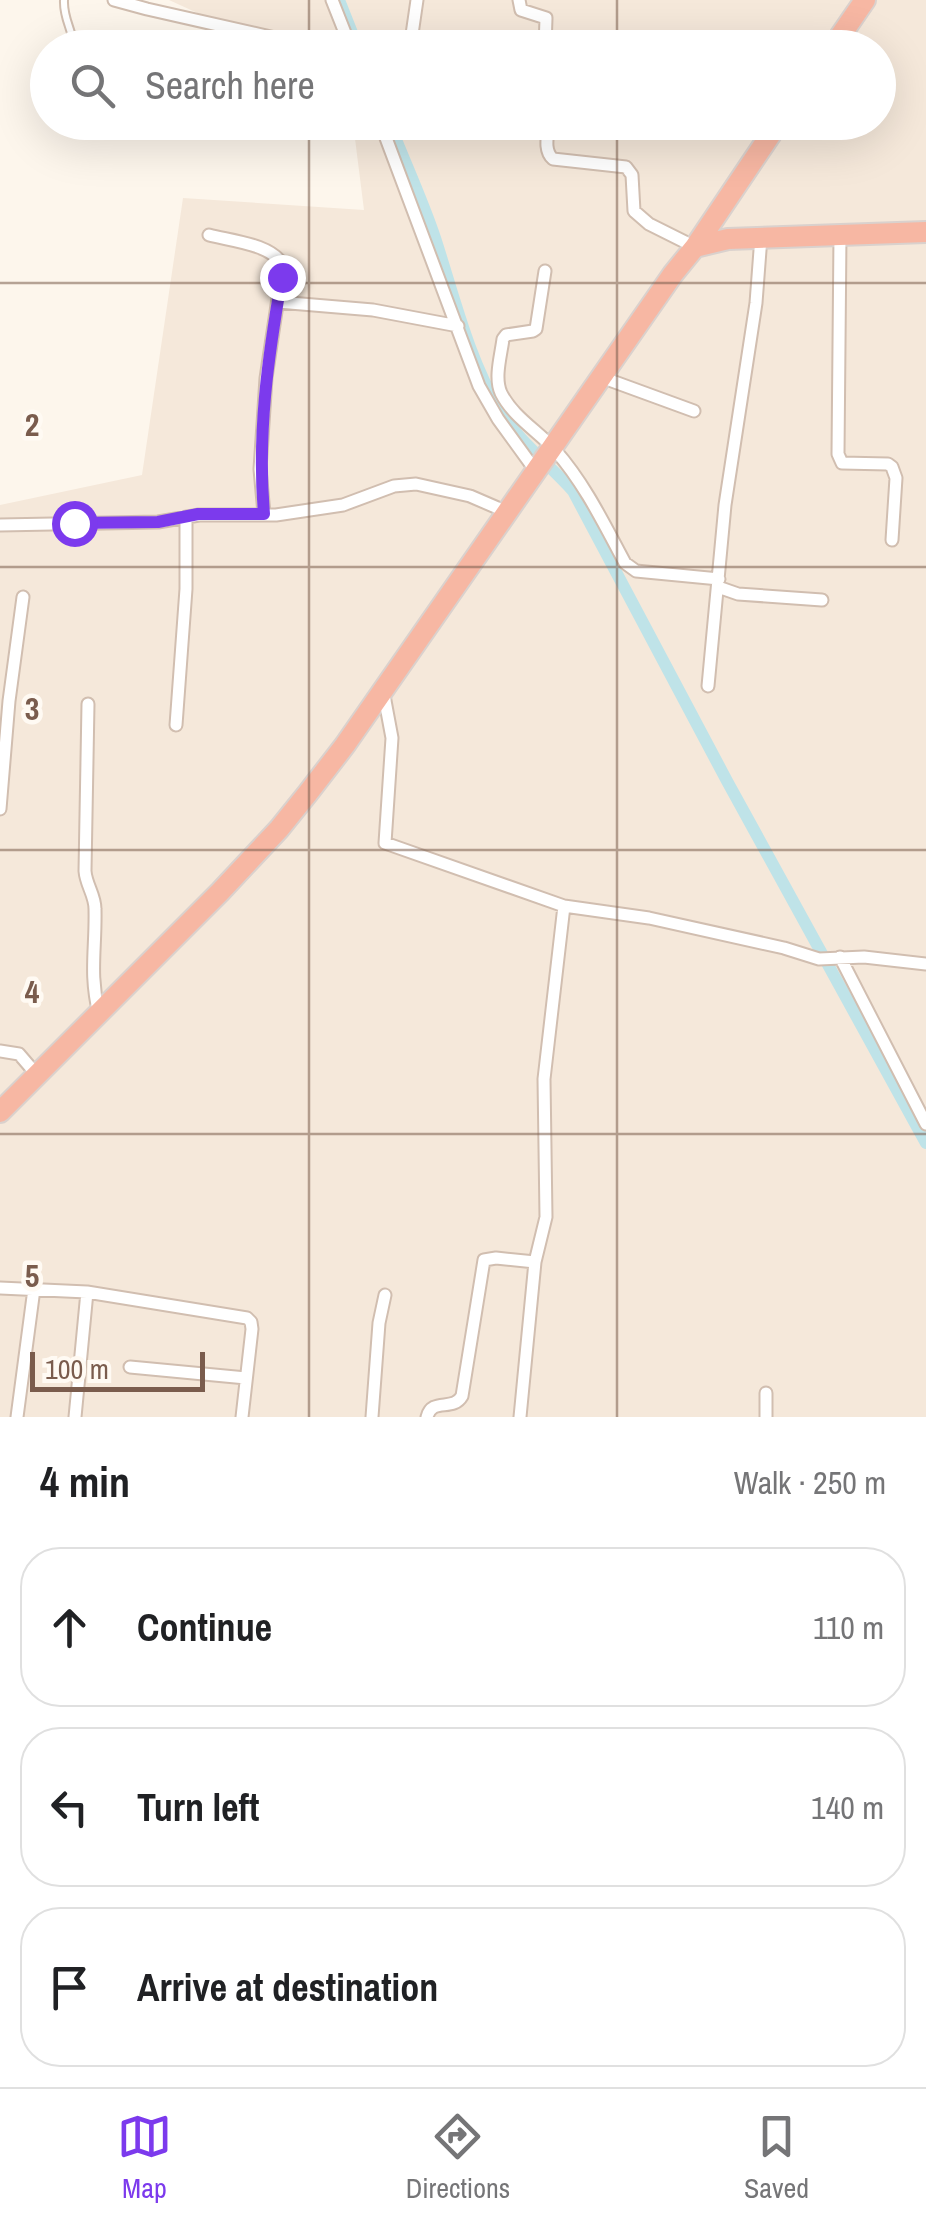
<!DOCTYPE html>
<meta charset="utf-8">
<style>
:root{--surface:#fff;--page:#f6f6f6;--text:#202124;--muted:#757577;--line:#e0e0e0;--accent:#7c3aed}
body{margin:0;font-family:"Archivo Narrow",sans-serif;background:var(--page);color:var(--text)}
.scale{position:absolute;left:30px;bottom:25px;width:175px;box-sizing:border-box;padding-left:10px;border:5px solid #7a5c4d;border-top:0;font-size:28px;line-height:35px;white-space:nowrap;color:#7a5c4d;-webkit-text-stroke:8px #fffaf3;paint-order:stroke}
.stop{position:absolute;width:30px;height:30px;margin:-22px;border:8px solid #7c3aed;border-radius:50%;background:#fff}
.stop.end{background:#7c3aed;border-color:#fff;box-shadow:0 2px 10px #0008}
.list{margin:0;padding:0;list-style:none}
h2{display:flex;justify-content:space-between;align-items:center;height:130px;margin:0;padding:0 40px;font-size:42px}
h2 small{font-size:32px;font-weight:400;color:var(--muted)}
.list li{display:grid;grid-template-columns:65px 1fr auto;gap:30px;align-items:center;box-sizing:border-box;height:160px;margin:0 20px 20px;padding:0 20px;border:2px solid var(--line);border-radius:40px}
.list b{display:block;font-size:38px;white-space:nowrap}
.list em{font-size:32px;font-style:normal;color:var(--muted)}
.icon{flex:none;width:55px;height:55px;fill:none;stroke:currentColor;stroke-width:2;stroke-linecap:round;stroke-linejoin:round}
.map{position:relative;flex:none;width:926px;height:1417px;overflow:hidden}
.search{position:absolute;background:var(--surface);box-shadow:0 10px 40px #0002;left:30px;right:30px;top:30px;height:110px;display:flex;align-items:center;gap:25px;box-sizing:border-box;padding:0 35px;border-radius:55px;color:var(--muted);font-size:38px}
.sheet{height:670px;background:var(--surface)}
nav{display:flex;justify-content:space-around;align-items:center;box-sizing:border-box;height:140px;border-top:2px solid var(--line);background:var(--surface);font-size:28px;color:var(--muted)}
nav a{display:grid;justify-items:center;gap:5px}
nav .on{color:var(--accent)}
.map>svg:first-child{display:block}
</style>
<div class="map">
<svg width="926" height="1417" viewBox="0 0 926 1417">
<rect width="100%" height="100%" fill="#fdf6ec"/>
<!-- residential -->
<path fill="#f5e8da" d="M169 0H926V1417H0V505L142 475 183 198 364 210 353 123 878 122V48L272 47Z"/>
<g fill="none" stroke-linecap="round" stroke-linejoin="round">
<!-- canal -->
<path stroke="#bfe3e8" stroke-width="12" d="M339 0 358 48
M389 122C404 161 422 199 435 238 454 296 468 358 500 411 519 442 549 464 573 491L727 781 926 1143"/>
<defs>
<path id="lane" d="M64 0C63 19 73 30 74 48"/>
<path id="street" d="M114 0 147 9 319 48
M332 0 351 48
M519 0 521 10 546 18 545 48
M410 48 417 0
M380 122 479 386 498 419 535 470
M549 122C548 135 543 150 553 159L626 167 632 175 634 211 649 224 695 247
M209 235C232 241 271 244 283 265L266 378 260 469 264 514
M840 235 838 454 842 463 888 464 892 467 896 478 892 540
M545 271 536 329 533 331 506 335 503 339C501 355 494 378 501 393 513 417 538 431 555 450 585 484 604 524 625 563L636 571 719 579
M278 302 373 310 458 326
M601 377 694 411
M0 525 158 522 199 515H276L343 505 394 486 416 484 470 496 507 512
M718 587 738 594 822 600
M708 686 725 505 756 303 761 237
M383 690 392 738 385 843 564 906 649 918 784 948 819 959 864 957 926 964
M88 704 85 871C86 885 95 895 95 909 96 949 89 973 99 1014
M176 725 186 589V517
M0 809 9 701 23 597
M840 957 926 1124
M0 1051 19 1054 37 1075
M0 1288 87 1292 247 1318 251 1322 252 1329 242 1417
M130 1367 246 1378
M766 1393V1417
M17 1417 34 1289
M75 1417 87 1292
M372 1417 379 1323 385 1295
M427 1417C432 1397 453 1412 462 1396L484 1260 496 1258 535 1262
M520 1417 535 1262 546 1217 544 1079 564 906"/>
<path id="highway" d="M832 48 865 0
M695 247 728 239 926 232
M0 1112 220 892 279 829 308 793 345 745 673 274 695 247 779 122"/>
</defs>
<!-- lane casing -->
<use href="#lane" stroke="#d1beb0" stroke-width="10"/>
<!-- street casing -->
<use href="#street" stroke="#d1beb0" stroke-width="15"/>
<!-- highway casing -->
<use href="#highway" stroke="#dad1cd" stroke-width="24"/>
<!-- lane -->
<use href="#lane" stroke="#fff" stroke-width="6"/>
<!-- street -->
<use href="#street" stroke="#fff" stroke-width="11"/>
<!-- highway -->
<use href="#highway" stroke="#f7b7a3" stroke-width="20"/>
</g>
<g fill="none" stroke-linecap="round" stroke-linejoin="round">
<!-- route -->
<path stroke="#7c3aed" stroke-width="12" d="M74 523 158 522 198 514H264C257 434 268 356 282 277"/>
</g>
<!-- grid -->
<path fill="none" stroke="#7a5c4d" stroke-width="2.5" stroke-opacity="0.55" d="M309 0V48M617 0V48M309 122V1417M617 122V1417M0 283H926M0 567H926M0 850H926M0 1134H926"/>
<g font-size="32" text-anchor="middle" font-weight="bold" fill="#7a5c4d" stroke="#fffaf3" stroke-width="9" stroke-linejoin="round" paint-order="stroke">
<text x="32" y="436">2</text>
<text x="32" y="720">3</text>
<text x="32" y="1003">4</text>
<text x="32" y="1287">5</text>
</g>
</svg>
<div class="scale">100 m</div>
<div class="stop" style="left:74px;top:523px"></div>
<div class="stop end" style="left:282px;top:277px"></div>
<div class="search"><svg class="icon" aria-label="search" viewBox="0 0 24 24"><circle cx="10" cy="10" r="6"/><path d="M15 15l6 6"/></svg>Search here</div>
</div>
<section class="sheet">
<h2>4 min<small>Walk · 250 m</small></h2>
<ul class="list">
<li><svg class="icon" aria-label="ahead" viewBox="0 0 24 24"><path d="M12 20V5M6 11l6-6 6 6"/></svg><div><b>Continue</b></div><em>110 m</em></li>
<li><svg class="icon" aria-label="left" viewBox="0 0 24 24"><path d="M17 20v-9H6M10 6l-5 5 5 5"/></svg><div><b>Turn left</b></div><em>140 m</em></li>
<li><svg class="icon" aria-label="arrive" viewBox="0 0 24 24"><path d="M6 21V4h12l-3 4 3 4H6"/></svg><div><b>Arrive at destination</b></div></li>
</ul>
</section>
<nav>
<a class="on"><svg class="icon" aria-label="map" viewBox="0 0 24 24"><path d="M3 6l6-2 6 2 6-2v14l-6 2-6-2-6 2zM9 4v14M15 6v14"/></svg>Map</a>
<a><svg class="icon" aria-label="directions" viewBox="0 0 24 24"><path d="M12 3l9 9-9 9-9-9zM9 14v-3h6M13 9l2 2-2 2"/></svg>Directions</a>
<a><svg class="icon" aria-label="saved" viewBox="0 0 24 24"><path d="M7 4h10v16l-5-4-5 4z"/></svg>Saved</a>
</nav>
